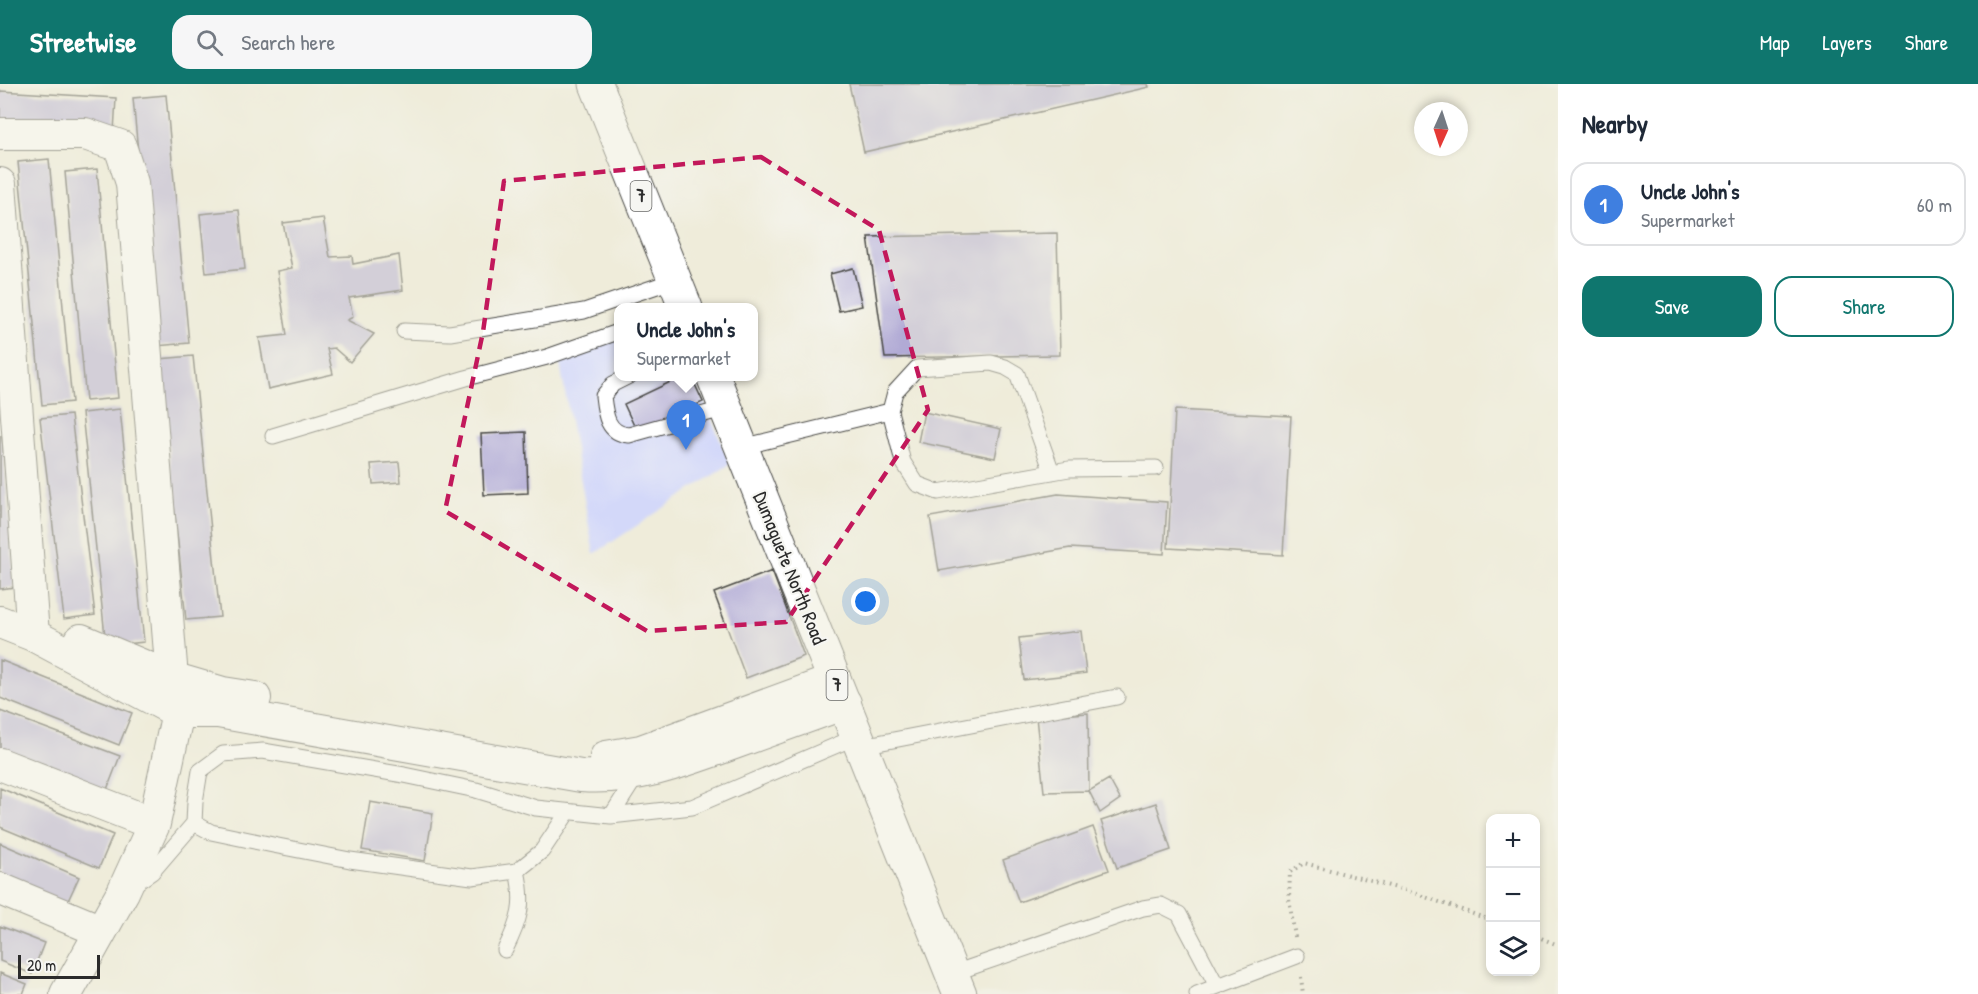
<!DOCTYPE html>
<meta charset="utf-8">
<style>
:root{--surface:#fff;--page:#f6f6f7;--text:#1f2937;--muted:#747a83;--line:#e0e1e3;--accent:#0f766e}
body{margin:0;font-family:"Patrick Hand",sans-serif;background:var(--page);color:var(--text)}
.controls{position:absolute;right:18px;bottom:18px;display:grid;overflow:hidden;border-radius:12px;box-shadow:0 3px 9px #0003}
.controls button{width:54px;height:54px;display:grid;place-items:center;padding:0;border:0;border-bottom:2px solid var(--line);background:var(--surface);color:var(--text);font:30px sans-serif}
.compass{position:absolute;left:1414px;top:18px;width:54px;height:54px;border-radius:50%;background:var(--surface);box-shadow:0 3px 9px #0003;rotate:183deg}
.scale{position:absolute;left:18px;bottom:15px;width:82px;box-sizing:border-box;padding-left:6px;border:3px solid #2b2b2b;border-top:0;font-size:16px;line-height:21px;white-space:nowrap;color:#2b2b2b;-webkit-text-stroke:4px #f6f6f2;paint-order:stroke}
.you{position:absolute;left:866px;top:518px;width:21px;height:21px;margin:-15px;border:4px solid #fff;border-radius:50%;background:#1a73e8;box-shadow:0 0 0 9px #1a73e833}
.badge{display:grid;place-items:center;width:39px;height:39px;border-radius:50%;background:var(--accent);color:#fff;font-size:20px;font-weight:700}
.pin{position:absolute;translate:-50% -50px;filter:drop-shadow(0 2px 3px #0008)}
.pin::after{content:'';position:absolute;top:32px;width:21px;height:18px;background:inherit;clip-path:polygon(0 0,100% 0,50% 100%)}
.popup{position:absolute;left:614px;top:219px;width:144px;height:78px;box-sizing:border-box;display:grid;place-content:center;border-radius:12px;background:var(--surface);filter:drop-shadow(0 2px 4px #0005);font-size:20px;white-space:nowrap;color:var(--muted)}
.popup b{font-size:22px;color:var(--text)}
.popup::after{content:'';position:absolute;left:50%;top:100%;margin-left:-12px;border:12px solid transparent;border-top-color:var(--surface)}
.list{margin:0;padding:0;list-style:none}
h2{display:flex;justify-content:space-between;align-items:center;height:78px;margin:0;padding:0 24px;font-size:26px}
h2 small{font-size:20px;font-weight:400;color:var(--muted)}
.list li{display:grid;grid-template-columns:39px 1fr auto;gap:18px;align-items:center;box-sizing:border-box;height:84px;margin:0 12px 12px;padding:0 12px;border:2px solid var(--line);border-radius:18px}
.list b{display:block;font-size:22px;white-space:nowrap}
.list p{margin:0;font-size:20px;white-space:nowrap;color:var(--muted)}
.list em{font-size:20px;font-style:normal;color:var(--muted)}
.actions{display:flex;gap:12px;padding:18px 24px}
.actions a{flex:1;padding:14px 0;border:2px solid var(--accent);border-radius:18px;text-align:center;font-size:21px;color:var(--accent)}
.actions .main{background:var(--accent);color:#fff}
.icon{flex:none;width:33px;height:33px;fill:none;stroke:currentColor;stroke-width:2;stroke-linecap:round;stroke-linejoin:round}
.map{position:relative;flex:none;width:1558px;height:910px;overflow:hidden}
header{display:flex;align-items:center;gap:36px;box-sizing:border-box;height:84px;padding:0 30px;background:var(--accent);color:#fff}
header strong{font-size:28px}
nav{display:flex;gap:33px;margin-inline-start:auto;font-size:21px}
.search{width:420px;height:54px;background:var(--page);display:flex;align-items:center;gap:15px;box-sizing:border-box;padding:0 21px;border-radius:18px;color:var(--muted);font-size:22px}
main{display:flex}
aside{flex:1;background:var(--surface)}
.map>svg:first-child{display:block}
</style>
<header>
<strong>Streetwise</strong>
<div class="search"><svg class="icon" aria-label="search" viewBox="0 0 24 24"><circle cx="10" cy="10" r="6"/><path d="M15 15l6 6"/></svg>Search here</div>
<nav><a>Map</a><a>Layers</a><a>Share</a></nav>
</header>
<main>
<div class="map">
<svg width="1558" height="910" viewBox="0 0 1558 910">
<rect width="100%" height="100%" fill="#f6f6f2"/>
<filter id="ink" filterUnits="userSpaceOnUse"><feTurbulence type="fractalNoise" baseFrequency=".0167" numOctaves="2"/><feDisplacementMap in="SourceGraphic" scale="12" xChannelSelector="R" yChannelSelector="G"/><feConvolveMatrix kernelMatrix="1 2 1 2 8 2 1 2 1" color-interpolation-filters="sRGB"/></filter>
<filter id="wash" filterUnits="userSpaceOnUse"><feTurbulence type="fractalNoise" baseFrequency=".008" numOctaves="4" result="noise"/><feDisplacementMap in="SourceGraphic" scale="24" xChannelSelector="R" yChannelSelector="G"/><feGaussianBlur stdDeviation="1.35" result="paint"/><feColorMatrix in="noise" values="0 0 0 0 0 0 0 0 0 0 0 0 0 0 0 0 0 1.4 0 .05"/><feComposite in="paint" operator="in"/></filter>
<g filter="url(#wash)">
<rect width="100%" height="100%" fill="#efecda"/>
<!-- built -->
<path fill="#d3d8f9" d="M618 254V292L694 293 730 380 594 470 559 274Z"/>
<g id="blocks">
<!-- building -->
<path fill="#b1aad5" d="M849 0H1148L1149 3 864 68Z
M0 7 116 14 114 48 0 41Z
M166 11 189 259 156 262 133 14Z
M49 75 72 318 42 321 18 78Z
M97 85 118 314 86 317 65 88Z
M239 126 245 185 206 189 200 130Z
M323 134 330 173 352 172 353 180 399 171 403 206 349 214 353 233 347 236 374 250 350 278 334 264 327 265 333 290 268 305 259 254 287 251 277 187 292 184 283 139Z
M1057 149 1060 271 885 274 868 153Z
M853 184 862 222 839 227 830 190Z
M193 272 220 533 186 536 159 275Z
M683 292H691L703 318 637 348 624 320Z
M120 325 144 558 106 562 82 329Z
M1175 326 1291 332 1283 471 1168 464Z
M924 328 1001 345 995 374 918 358Z
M71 331 95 531 64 535 40 334Z
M526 348 528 409 484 411 481 350Z
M0 352H2L15 503 0 505Z
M399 378 401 398 373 400 371 380Z
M1058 410 1167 418 1164 470 1070 464 939 487 930 433Z
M772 487 804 572 746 594 714 509Z
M1081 547 1086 589 1024 596 1019 554Z
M0 576 132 629 119 661 0 614Z
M0 627 120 672 106 708 0 667Z
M1088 629 1089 707 1044 708 1036 633Z
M1109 695 1120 715 1100 729 1089 707Z
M0 704 113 751 99 784 0 743Z
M370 718 433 729 425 777 362 766Z
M1156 719 1171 766 1117 784 1101 737Z
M1093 743 1109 786 1019 818 1003 776Z
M0 759 79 793 66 821 0 792Z
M0 842 44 859 32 890 0 877Z
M0 889 27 900 23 910H0Z"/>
</g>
</g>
<g filter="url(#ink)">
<use href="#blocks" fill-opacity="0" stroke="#484845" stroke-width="1.5"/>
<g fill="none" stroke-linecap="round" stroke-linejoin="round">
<defs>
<path id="lane" d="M404 247 450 249 584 227 675 196
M629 292 613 300 603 312C605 330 607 350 629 351L726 324
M890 327 895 308 917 284 991 279 1005 283 1017 290 1052 388
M273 352 466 294 547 273 618 248
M742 363 890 327 903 378 917 400 938 408 1069 385 1156 384
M862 662 1117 613
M611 732 638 690
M194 739 211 748 273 761 350 776 472 793 517 787 542 767 568 728
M133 801 152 788 194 739 195 718 200 687 223 670 263 667 404 691 476 706 536 724 611 732 692 723 858 652
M505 866C520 836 525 820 517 787
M951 890 1143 824 1161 821 1179 830 1217 902
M1197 910 1297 872"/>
<path id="street" d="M0 50H85L120 62 132 99 172 594 178 628 154 740 123 808 66 910
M0 100 33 551
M0 538 33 551 178 628H218L581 692C637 696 685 677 737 658 773 645 809 632 845 619
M81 556 172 594 223 609 255 614
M606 673 641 667 835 596
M0 680 154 740
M0 805 101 847"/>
<path id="highway" d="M596 0 686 224
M713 292 960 910"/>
</defs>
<!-- lane casing -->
<use href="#lane" stroke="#484845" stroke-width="17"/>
<!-- street casing -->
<use href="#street" stroke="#484845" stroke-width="34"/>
<!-- highway casing -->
<use href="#highway" stroke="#484845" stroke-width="35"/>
<!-- path -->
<path stroke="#484845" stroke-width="4" stroke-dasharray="1.5 4.5" stroke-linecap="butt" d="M1536 852 1558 861
M1295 853 1289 815 1290 788 1304 779 1408 807 1490 836
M1301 893 1303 910"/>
<!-- lane -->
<use href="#lane" stroke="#fff" stroke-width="15"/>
<!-- street -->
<use href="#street" stroke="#fff" stroke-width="32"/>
<!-- highway -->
<use href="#highway" stroke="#fff" stroke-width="33"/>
</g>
</g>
<!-- marked area -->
<path d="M0 0H1558V910H0ZM761 73 879 146 928 326 786 538 647 547 445 427 483 248 504 97Z" fill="#efecda" fill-opacity=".55" fill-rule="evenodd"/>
<path fill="none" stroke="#c2185b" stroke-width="4.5" stroke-dasharray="12 8" stroke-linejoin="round" d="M761 73 879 146 928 326 786 538 647 547 445 427 483 248 504 97Z"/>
<g text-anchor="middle" stroke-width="4.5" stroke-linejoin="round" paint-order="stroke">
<!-- shield labels -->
<g fill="#f6f6f2" stroke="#686867" stroke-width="1.5">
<rect x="630.5" y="97" width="21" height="30" rx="4.5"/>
<rect x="826.5" y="586" width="21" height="30" rx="4.5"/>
</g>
<g font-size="18" font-weight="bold" fill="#2b2b2b">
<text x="641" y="118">7</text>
<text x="837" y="607">7</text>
</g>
<!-- street labels -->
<g font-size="20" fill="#2b2b2b" stroke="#f6f6f2">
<text transform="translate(790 484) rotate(68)" y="7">Dumaguete North Road</text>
</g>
</g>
</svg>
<div class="controls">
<button>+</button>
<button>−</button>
<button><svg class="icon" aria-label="layers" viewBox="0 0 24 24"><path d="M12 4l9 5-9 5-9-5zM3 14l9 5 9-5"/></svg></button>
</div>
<svg class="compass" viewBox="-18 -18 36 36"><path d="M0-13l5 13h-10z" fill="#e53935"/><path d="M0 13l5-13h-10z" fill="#747a83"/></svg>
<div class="scale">20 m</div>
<div class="you"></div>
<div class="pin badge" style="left:686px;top:366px;background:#3f7fe0">1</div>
<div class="popup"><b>Uncle John's</b>Supermarket</div>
</div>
<aside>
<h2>Nearby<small></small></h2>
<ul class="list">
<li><span class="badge" style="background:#3f7fe0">1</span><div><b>Uncle John's</b><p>Supermarket</p></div><em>60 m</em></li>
</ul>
<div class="actions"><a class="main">Save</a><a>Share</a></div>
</aside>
</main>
